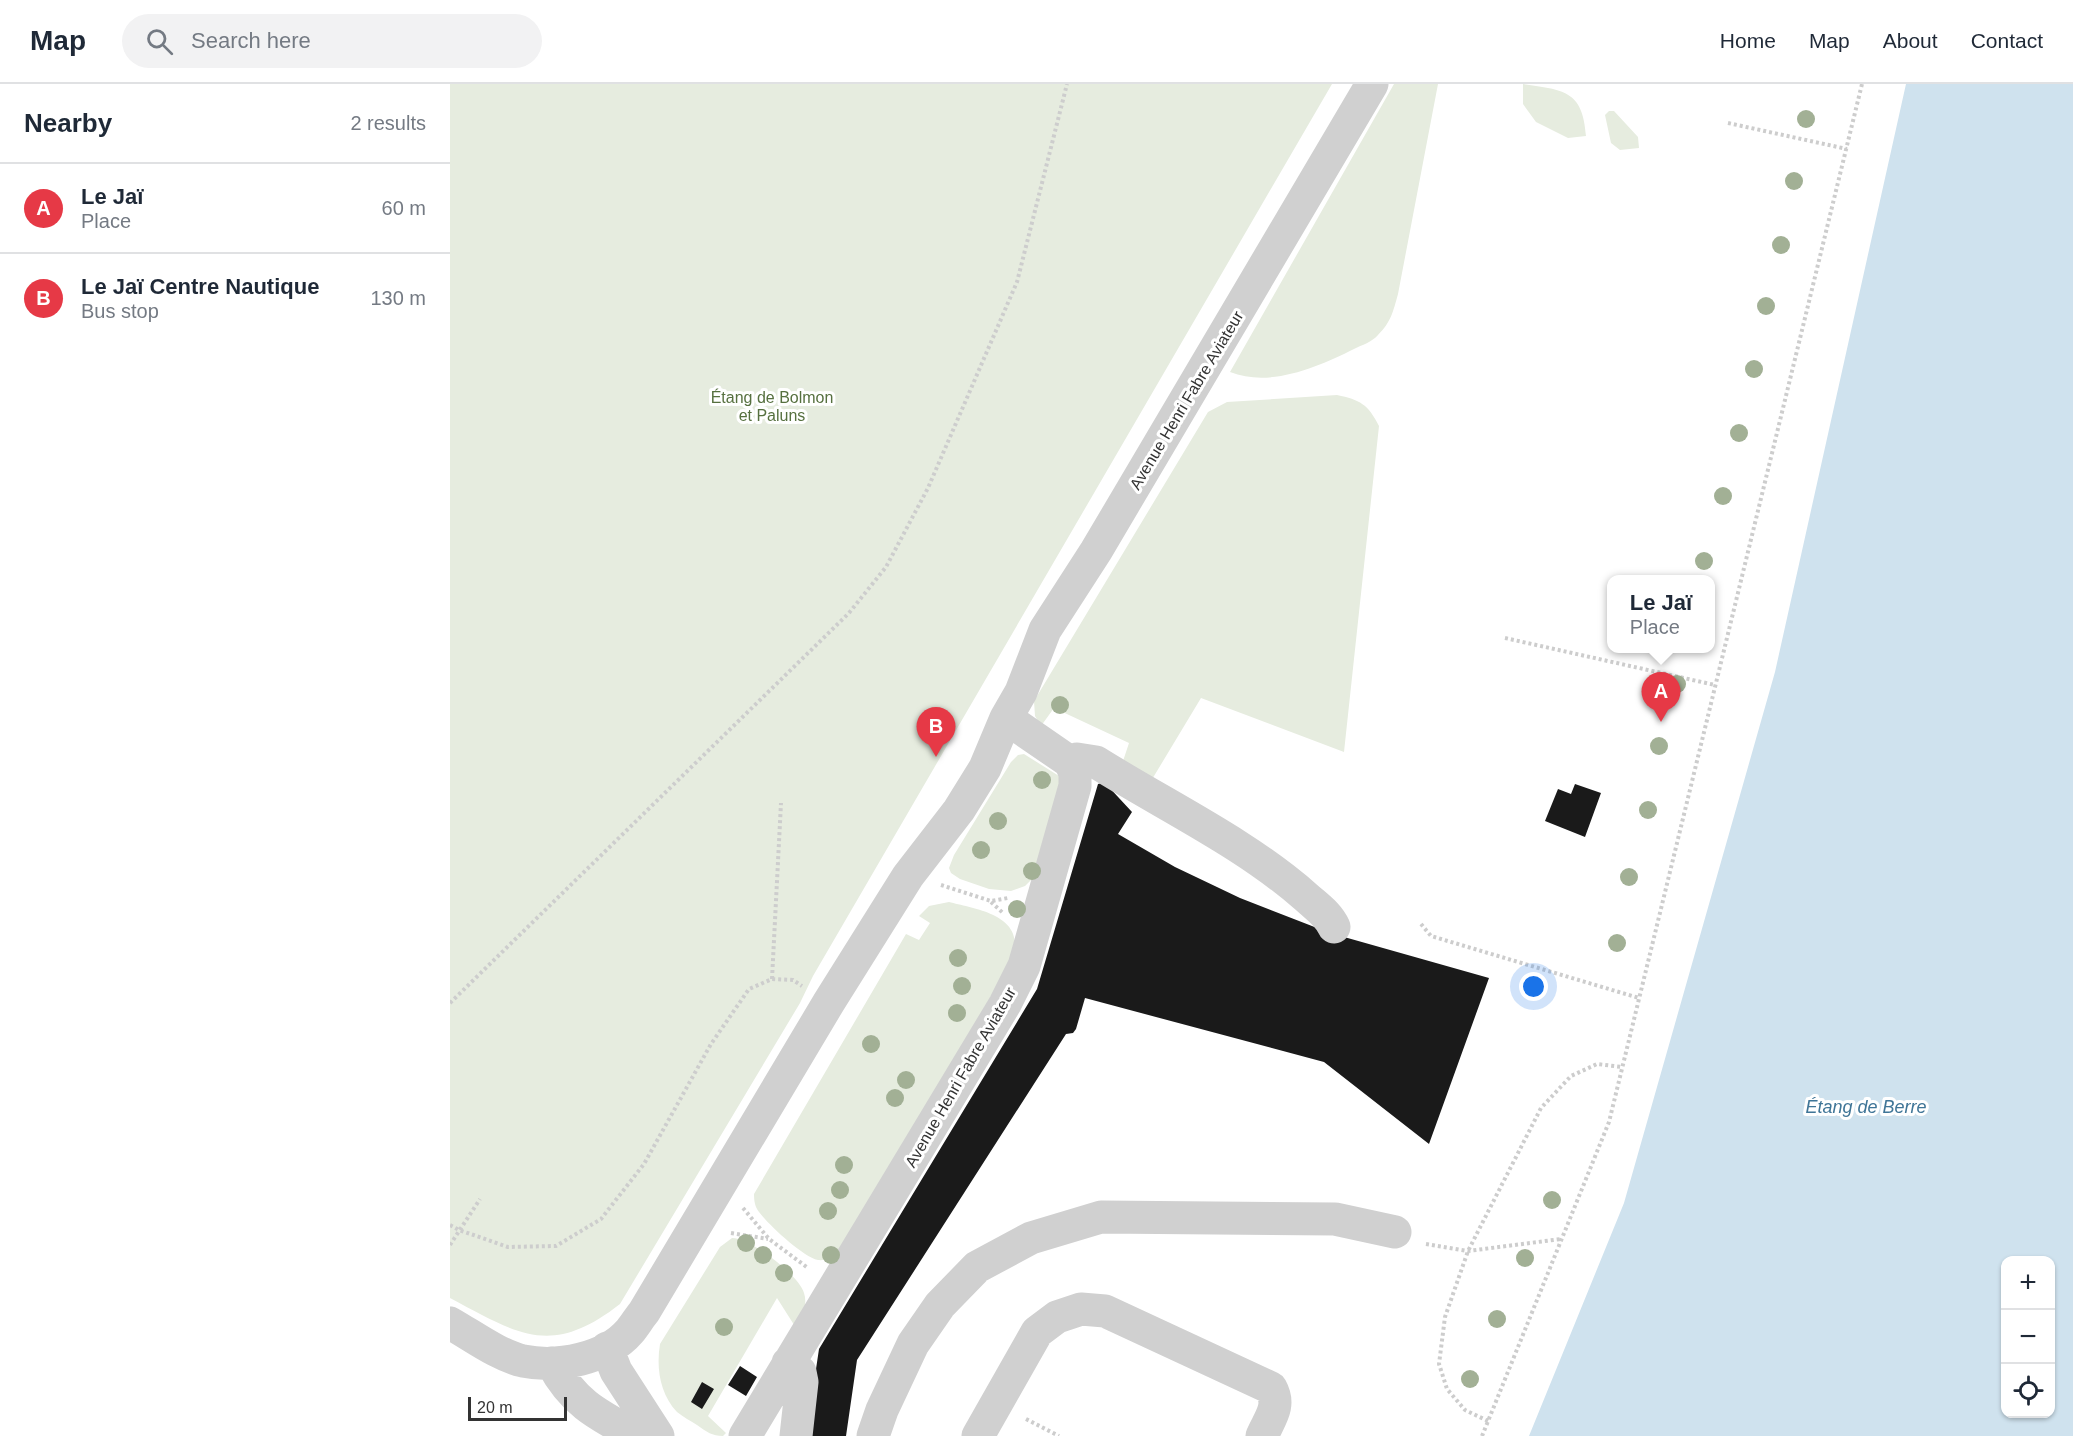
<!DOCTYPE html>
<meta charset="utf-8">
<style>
:root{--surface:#fff;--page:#f2f2f3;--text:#1f2937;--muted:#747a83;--line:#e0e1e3;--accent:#e63946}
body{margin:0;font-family:Helvetica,sans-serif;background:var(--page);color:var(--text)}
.controls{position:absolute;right:18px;bottom:18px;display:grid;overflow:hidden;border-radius:12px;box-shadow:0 2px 4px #0004}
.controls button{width:54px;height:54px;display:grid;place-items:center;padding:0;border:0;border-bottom:2px solid var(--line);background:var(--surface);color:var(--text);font:30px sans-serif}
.scale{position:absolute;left:18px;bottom:15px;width:99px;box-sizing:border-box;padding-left:6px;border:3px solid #333;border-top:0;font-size:16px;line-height:21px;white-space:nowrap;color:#333;-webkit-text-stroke:4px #fff;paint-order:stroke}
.you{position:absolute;left:1084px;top:903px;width:21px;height:21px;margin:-15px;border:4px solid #fff;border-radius:50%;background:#1a73e8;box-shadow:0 0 0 9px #1a73e833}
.badge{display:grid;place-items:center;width:39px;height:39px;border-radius:50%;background:var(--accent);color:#fff;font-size:20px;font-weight:700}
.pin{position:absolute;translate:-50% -50px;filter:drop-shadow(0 2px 3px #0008)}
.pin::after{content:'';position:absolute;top:32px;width:21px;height:18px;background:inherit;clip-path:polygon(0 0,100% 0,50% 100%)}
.popup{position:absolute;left:1157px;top:491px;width:108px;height:78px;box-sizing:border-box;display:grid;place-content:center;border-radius:12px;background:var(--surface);filter:drop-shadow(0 2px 4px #0005);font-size:20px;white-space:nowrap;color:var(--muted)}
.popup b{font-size:22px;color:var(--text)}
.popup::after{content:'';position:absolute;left:50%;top:100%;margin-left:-12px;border:12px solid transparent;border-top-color:var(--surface)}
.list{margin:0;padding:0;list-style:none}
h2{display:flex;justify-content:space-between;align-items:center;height:78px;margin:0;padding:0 24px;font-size:26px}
h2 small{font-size:20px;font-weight:400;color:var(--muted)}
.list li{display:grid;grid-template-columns:39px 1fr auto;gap:18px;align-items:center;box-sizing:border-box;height:90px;padding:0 24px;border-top:2px solid var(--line)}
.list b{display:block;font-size:22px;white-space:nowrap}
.list p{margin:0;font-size:20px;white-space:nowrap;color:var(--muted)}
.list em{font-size:20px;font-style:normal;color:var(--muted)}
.icon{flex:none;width:33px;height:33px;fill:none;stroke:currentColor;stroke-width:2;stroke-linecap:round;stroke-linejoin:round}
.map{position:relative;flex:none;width:1623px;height:1352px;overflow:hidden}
header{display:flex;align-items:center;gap:36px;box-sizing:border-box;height:84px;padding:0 30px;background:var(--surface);border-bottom:2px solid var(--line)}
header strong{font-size:28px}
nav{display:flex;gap:33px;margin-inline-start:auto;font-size:21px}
.search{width:420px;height:54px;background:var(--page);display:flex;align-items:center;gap:15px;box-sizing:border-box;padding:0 21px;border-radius:33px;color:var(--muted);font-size:22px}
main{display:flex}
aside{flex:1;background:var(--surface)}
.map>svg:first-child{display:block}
</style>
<header>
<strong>Map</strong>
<div class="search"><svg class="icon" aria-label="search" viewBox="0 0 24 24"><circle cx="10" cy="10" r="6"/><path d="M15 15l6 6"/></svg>Search here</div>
<nav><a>Home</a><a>Map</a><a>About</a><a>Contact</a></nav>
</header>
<main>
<aside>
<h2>Nearby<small>2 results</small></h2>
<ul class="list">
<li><span class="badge">A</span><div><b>Le Jaï</b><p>Place</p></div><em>60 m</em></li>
<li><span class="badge">B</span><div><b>Le Jaï Centre Nautique</b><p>Bus stop</p></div><em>130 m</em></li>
</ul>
</aside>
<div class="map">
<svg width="1623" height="1352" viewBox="0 0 1623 1352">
<rect width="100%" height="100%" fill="#fff"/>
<!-- green -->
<path fill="#e6ecdf" d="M0 0H882L363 892 350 919 170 1220C101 1274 68 1250 0 1214Z
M944 0H988L948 210C943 228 941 238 928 251 922 258 912 261 904 265 868 283 820 304 780 288Z
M1073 0C1112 6 1133 5 1136 52L1118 54 1086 38 1073 20Z
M1159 27H1164L1188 53 1189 64 1170 66 1161 59 1155 31Z
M887 311C910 316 918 320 929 342L894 668 751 614 698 702 671 683 679 659 604 624 591 642 585 632 584 617 758 328 777 318Z
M574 670 609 692 611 698 586 791 575 802 561 807 539 805 510 795 501 789 499 784 504 771 561 678 568 671Z
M499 818C521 824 565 829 565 860 565 865 564 870 563 875L390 1167C384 1172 376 1177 368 1176 352 1172 319 1141 309 1128 305 1123 304 1117 304 1110L456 850 469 856 480 839 469 832 479 822Z
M282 1154C300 1154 349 1191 354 1209 358 1221 352 1233 346 1244L327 1214 258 1332 276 1349 273 1352C262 1352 257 1348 247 1341 241 1337 233 1333 227 1328 210 1310 206 1284 210 1260L270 1163Z"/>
<!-- water -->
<path fill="#cfe2ee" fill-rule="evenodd" d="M1456 0H1623V1352H1079L1174 1119 1325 588ZM1600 1176V1330H1556V1176Z"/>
<!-- building -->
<path fill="#1a1a1a" d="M652 699 656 700 682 728 668 750 725 783 790 814 880 849 1039 894 979 1060 874 978 635 914 626 945 623 949 616 950 407 1276 396 1352H356L369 1265 587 905 648 700Z
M1125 700 1151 709 1135 753 1095 737 1108 705 1121 710Z
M290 1282 307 1293 296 1312 278 1301Z
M252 1298 264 1305 252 1325 241 1318Z"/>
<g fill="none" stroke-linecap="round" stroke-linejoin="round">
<!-- path -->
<path stroke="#cdcdcd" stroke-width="4" stroke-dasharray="3 3" stroke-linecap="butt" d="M1278 39 1397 65
M1055 554 1265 601
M491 801 541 817 558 814
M541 818 553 829
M971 840 981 852 1189 914
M322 895 331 719
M0 919 399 529 436 483 478 404 567 198 617 0
M293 1124 319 1155 358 1184
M0 1141 9 1146 58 1163 106 1162 151 1135 194 1080 261 960 299 905 322 895 343 896 352 902
M281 1149 318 1155
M976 1160 1018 1167 1111 1155
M0 1161 30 1115
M576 1335 609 1352
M1038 1337 1015 1326 997 1305 989 1280 995 1233 1018 1167 1091 1024 1121 992 1147 980 1172 983
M1032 1352 1159 1038 1412 0"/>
<!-- minor -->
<path stroke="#d0d0d0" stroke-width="33" d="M620 678 627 675 646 678C716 722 795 759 856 813 867 823 878 830 884 843
M0 1239C23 1252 48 1271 73 1277 108 1284 156 1275 180 1247 185 1241 189 1234 194 1228L379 918 458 792 509 726 535 684 556 634 571 608 595 546 646 467 922 0
M157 1264 166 1287 208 1352
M102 1279C123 1319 148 1331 187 1352
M338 1279 350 1288 352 1298 346 1352
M295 1352 555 920 574 882 625 702V689L620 678 556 634
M423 1352 432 1326 463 1260 490 1221 527 1183 581 1154 651 1133 885 1135 945 1148
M528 1352 587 1248 607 1233 631 1225 655 1227 821 1304C831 1322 820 1334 812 1352"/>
</g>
<!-- trees -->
<g fill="#a2b095">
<circle cx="1356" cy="35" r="9"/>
<circle cx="1344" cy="97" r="9"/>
<circle cx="1331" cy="161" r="9"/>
<circle cx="1316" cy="222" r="9"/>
<circle cx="1304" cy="285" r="9"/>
<circle cx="1289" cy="349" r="9"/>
<circle cx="1273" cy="412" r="9"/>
<circle cx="1254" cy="477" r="9"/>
<circle cx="1227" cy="600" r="9"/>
<circle cx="610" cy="621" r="9"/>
<circle cx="1209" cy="662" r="9"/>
<circle cx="592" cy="696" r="9"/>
<circle cx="1198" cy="726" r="9"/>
<circle cx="548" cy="737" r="9"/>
<circle cx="531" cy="766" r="9"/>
<circle cx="582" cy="787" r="9"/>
<circle cx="1179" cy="793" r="9"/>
<circle cx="567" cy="825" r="9"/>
<circle cx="1167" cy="859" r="9"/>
<circle cx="508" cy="874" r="9"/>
<circle cx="512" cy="902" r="9"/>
<circle cx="507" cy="929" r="9"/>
<circle cx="421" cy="960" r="9"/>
<circle cx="456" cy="996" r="9"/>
<circle cx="445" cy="1014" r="9"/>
<circle cx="394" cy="1081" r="9"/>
<circle cx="390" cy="1106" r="9"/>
<circle cx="1102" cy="1116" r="9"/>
<circle cx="378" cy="1127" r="9"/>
<circle cx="296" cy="1159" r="9"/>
<circle cx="313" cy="1171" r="9"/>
<circle cx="381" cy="1171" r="9"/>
<circle cx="1075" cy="1174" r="9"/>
<circle cx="334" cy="1189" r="9"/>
<circle cx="1047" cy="1235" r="9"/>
<circle cx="274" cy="1243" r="9"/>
<circle cx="1020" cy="1295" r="9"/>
</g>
<g text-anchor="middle" stroke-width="6" stroke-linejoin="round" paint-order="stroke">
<!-- park labels -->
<g font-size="16" fill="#56703f" stroke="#fff">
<text x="322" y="319">Étang de Bolmon<tspan x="322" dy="18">et Paluns</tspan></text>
</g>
<!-- street labels -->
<g font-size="16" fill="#333" stroke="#fff">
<text transform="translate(736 316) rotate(-59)" y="6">Avenue Henri Fabre Aviateur</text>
<text transform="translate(510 993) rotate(-60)" y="6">Avenue Henri Fabre Aviateur</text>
</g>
<!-- water labels -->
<g font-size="18" font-style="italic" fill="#3f7597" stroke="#fff">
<text x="1416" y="1029">Étang de Berre</text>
</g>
</g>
</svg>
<div class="controls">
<button>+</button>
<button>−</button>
<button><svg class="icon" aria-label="locate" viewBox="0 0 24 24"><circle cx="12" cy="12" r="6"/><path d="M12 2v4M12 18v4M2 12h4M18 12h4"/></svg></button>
</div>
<div class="scale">20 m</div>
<div class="you"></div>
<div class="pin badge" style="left:1211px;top:638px">A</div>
<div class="popup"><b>Le Jaï</b>Place</div>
<div class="pin badge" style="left:486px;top:673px">B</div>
</div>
</main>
